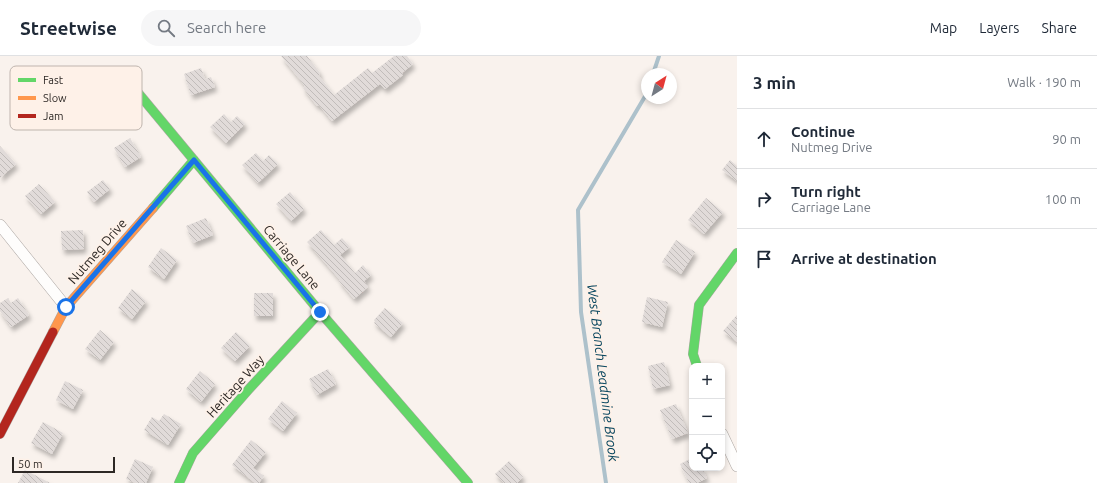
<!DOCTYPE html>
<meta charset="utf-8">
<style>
:root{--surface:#fff;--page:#f6f6f7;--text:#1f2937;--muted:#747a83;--line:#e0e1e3}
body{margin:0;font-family:Ubuntu,sans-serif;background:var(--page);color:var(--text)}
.controls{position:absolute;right:12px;bottom:12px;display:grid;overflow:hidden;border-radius:8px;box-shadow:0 2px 6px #0003}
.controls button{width:36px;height:36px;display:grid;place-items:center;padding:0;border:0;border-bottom:1px solid var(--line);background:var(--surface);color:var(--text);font:20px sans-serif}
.compass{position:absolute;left:641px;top:12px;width:36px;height:36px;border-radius:50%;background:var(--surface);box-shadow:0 2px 6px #0003;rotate:36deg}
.scale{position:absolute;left:12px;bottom:10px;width:103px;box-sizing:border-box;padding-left:4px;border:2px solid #2d2825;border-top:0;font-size:11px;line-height:14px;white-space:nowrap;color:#2d2825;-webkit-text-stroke:3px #fef1e8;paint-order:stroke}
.stop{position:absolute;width:12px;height:12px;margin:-9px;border:3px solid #1a73e8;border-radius:50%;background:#fff}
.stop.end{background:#1a73e8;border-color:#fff;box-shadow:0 1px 4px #0008}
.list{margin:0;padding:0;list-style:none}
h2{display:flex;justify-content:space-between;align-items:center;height:52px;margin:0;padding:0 16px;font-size:17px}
h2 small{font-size:13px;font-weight:400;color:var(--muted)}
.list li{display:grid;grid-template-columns:26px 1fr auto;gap:12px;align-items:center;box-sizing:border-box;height:60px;padding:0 16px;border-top:1px solid var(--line)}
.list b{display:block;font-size:15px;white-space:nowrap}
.list p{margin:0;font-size:13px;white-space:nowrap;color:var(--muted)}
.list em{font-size:13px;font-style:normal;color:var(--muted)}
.icon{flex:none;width:22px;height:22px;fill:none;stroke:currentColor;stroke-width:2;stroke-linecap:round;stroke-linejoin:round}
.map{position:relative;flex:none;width:737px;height:427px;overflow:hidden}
header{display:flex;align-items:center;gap:24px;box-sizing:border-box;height:56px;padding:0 20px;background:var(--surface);border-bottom:1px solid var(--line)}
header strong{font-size:19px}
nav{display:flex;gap:22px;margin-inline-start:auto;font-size:14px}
.search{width:280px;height:36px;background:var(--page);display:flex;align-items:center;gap:10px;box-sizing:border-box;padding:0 14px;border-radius:22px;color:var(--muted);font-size:15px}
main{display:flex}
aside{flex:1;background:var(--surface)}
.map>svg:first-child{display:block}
</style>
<header>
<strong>Streetwise</strong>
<div class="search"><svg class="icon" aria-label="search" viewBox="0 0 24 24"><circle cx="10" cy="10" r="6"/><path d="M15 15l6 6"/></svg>Search here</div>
<nav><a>Map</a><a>Layers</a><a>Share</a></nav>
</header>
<main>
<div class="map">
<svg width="737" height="427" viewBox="0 0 737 427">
<defs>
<pattern id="building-back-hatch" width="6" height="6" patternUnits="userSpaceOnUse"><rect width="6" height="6" fill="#e1dbd9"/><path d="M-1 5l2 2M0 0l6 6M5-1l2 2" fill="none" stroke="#c1bcba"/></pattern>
<filter id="shadow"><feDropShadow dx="2.5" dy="4.5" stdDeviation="2" flood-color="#0004"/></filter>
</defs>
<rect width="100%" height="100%" fill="#f9f2ed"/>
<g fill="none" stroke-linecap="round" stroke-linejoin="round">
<!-- stream -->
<path stroke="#adc1cb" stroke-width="4" d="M653 18 659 0
M606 427 581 256 578 154 647 37"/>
</g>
<!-- building -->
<path fill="url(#building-back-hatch)" filter="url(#shadow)" d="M281 0H307L320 17 319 20 334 39 368 12 372 17 394 0H407L413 8 402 17 403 19 385 33 380 28 332 65 319 49 317 50 303 32 305 30Z
M201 12 205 23 211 21 215 31 191 39 184 18Z
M224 58 231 66 237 60 245 68 226 87 210 71Z
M130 82 141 101 125 111 114 92Z
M0 90 16 108 0 122Z
M256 97 263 105 269 99 278 108 258 127 242 109Z
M730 104 737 110V125L722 114Z
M103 124 110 133 94 146 87 136Z
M39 128 55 146 41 158 25 140Z
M290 136 304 153 291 165 276 148Z
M706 142 723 156 704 178 688 164Z
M206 162 213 179 193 187 186 170Z
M83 174 84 193 62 194 61 175Z
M321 174 334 189 342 182 350 191 340 199 355 217 363 209 371 219 364 225 368 231 354 243 339 225 340 224 307 186Z
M676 184 695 196 681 218 662 206Z
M161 192 177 204 164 223 148 211Z
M132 233 146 245 132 263 118 252Z
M254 237H273V260H254Z
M647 241 668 246 662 271 642 266Z
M8 242 11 247 18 242 29 259 11 271 0 255V247Z
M385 252 403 267 391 281 374 267 375 266 374 264Z
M737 259V286L723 275Z
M100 274 114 286 100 304 85 293Z
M236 276 250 290 235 305 221 292Z
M664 306 670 329 653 333 648 310Z
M328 313 336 328 317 339 309 323Z
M200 315 215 328 201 346 186 333Z
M65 325 83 334 73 353 56 344Z
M282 345 297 357 283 375 268 363Z
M676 348 688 377 672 383 660 354Z
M164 358 181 368 168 389 144 374 152 361 159 365Z
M43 366 63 377 52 398 31 387Z
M251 384 266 396 253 412 264 420 259 427H255L232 409Z
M692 402V412H702L707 422 697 427H689L680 408Z
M135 403 153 411 146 427H135L126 423Z
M509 405 523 421 517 427H504L495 418Z
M25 414 50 427H18Z"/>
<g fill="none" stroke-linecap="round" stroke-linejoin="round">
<defs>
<path id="street" d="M0 169 66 251
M722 378 737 410"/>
<path id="fast" d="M129 26 320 256 468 427
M153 152 194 104
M697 310 693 298 699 249 737 197
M179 427 193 397 249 333 320 256"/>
<path id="slow" d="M53 276 66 251 153 152"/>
<path id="jam" d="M0 378 53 276"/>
</defs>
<!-- street casing -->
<use href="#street" stroke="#ada7a3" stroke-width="12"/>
<!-- fast casing -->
<use href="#fast" stroke="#ada7a3" stroke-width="10"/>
<!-- slow casing -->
<use href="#slow" stroke="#ada7a3" stroke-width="10"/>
<!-- jam casing -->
<use href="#jam" stroke="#ada7a3" stroke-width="10"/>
<!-- street -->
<use href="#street" stroke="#fefdfc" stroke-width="11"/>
<!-- fast -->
<use href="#fast" stroke="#63d668" stroke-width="9"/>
<!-- slow -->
<use href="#slow" stroke="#ff974d" stroke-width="9"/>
<!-- jam -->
<use href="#jam" stroke="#b3261e" stroke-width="9"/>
</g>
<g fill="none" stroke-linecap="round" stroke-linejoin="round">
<!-- route -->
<path stroke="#1a73e8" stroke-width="5" d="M66 251 194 104 320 256"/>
</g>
<g text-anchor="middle" stroke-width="3.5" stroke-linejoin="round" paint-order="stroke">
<!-- street labels -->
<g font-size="13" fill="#2d2825" stroke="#fef1e8">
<text transform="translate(97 195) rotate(-49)" y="5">Nutmeg Drive</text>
<text transform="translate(292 201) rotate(50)" y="5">Carriage Lane</text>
<text transform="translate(235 330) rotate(-48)" y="5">Heritage Way</text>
</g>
<!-- water labels -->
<g font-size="14" font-style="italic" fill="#08465f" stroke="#fef1e8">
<text transform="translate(603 317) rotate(83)" y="5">West Branch Leadmine Brook</text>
</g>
</g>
<!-- legend -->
<rect x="10" y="10" width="132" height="64" rx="6" fill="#fef1e8" stroke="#bfb5ae" stroke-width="1"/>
<rect x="18" y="22" width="18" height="4" fill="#63d668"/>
<rect x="18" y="40" width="18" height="4" fill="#ff974d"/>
<rect x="18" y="58" width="18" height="4" fill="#b3261e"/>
<g font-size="11" fill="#2d2825">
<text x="43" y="28">Fast</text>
<text x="43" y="46">Slow</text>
<text x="43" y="64">Jam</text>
</g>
</svg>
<div class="controls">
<button>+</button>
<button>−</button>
<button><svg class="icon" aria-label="locate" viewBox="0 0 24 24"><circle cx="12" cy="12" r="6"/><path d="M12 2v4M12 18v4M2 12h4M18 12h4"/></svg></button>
</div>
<svg class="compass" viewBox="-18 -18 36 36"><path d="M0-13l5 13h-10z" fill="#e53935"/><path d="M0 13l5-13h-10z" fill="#747a83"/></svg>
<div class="scale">50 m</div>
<div class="stop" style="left:66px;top:251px"></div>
<div class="stop end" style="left:320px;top:256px"></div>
</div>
<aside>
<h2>3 min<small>Walk · 190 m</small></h2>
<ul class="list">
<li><svg class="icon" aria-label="ahead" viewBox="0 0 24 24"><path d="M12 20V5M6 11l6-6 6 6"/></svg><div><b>Continue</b><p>Nutmeg Drive</p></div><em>90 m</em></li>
<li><svg class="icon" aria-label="right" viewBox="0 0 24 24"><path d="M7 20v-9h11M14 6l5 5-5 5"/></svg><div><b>Turn right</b><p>Carriage Lane</p></div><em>100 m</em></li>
<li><svg class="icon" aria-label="arrive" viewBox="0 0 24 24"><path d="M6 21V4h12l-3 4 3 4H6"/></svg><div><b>Arrive at destination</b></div></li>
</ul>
</aside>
</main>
